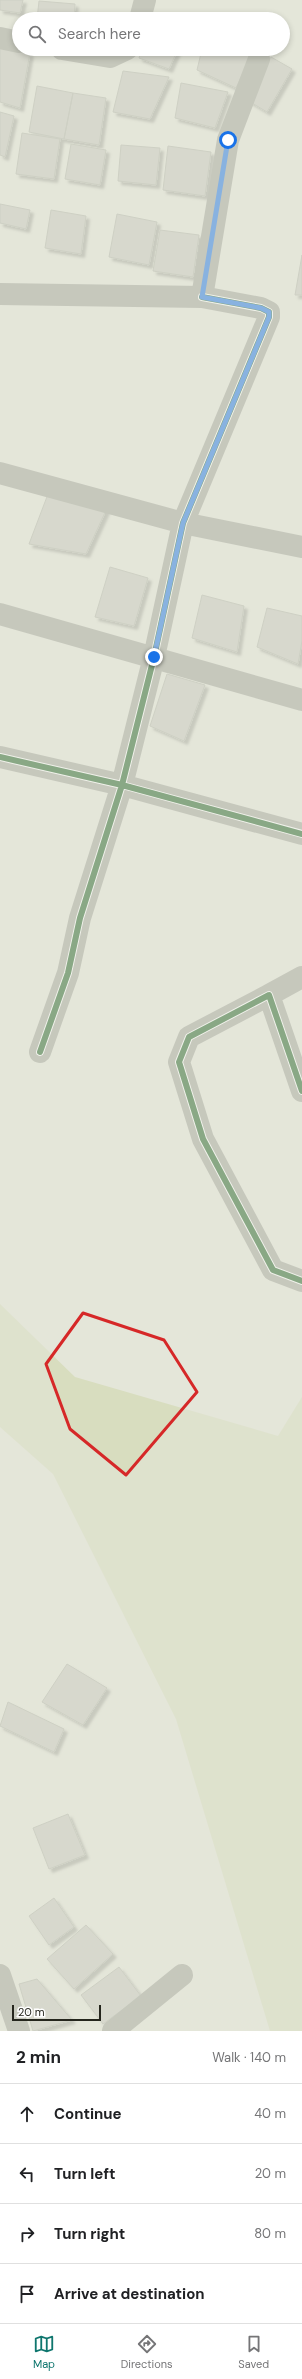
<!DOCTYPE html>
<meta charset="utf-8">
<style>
:root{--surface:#fff;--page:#f2f2f2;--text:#202124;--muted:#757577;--line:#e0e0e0;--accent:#0f766e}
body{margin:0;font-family:"DM Sans",sans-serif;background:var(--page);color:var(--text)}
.scale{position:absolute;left:12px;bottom:10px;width:89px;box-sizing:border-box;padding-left:4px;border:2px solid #25261d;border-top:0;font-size:11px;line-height:14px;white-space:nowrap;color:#25261d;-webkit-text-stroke:3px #fff;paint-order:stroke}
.stop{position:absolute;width:12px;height:12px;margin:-9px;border:3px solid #1a73e8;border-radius:50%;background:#fff}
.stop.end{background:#1a73e8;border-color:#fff;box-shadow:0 1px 4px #0008}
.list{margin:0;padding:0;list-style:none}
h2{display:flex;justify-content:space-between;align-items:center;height:52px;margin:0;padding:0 16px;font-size:17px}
h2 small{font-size:13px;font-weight:400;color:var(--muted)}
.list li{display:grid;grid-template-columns:26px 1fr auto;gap:12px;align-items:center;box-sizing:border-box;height:60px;padding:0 16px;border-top:1px solid var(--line)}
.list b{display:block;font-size:15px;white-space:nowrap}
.list em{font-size:13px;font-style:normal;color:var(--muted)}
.icon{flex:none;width:22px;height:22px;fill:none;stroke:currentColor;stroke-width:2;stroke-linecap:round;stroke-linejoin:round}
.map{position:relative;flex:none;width:302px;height:2031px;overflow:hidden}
.search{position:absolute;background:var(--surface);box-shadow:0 2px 6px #0003;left:12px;right:12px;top:12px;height:44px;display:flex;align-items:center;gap:10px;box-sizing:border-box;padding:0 14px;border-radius:22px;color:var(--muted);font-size:15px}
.sheet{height:292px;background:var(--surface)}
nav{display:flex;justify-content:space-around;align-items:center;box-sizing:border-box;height:56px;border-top:1px solid var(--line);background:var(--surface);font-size:11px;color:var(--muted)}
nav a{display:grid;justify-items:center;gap:2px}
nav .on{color:var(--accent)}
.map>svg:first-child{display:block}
</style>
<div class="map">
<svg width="302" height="2031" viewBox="0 0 302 2031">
<defs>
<filter id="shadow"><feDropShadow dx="3.5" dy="3.5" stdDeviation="1" flood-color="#0004"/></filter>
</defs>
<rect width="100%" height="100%" fill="#e4e6d9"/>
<!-- green -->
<path fill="#d8ddbf" d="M0 1304 75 1377 278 1436 302 1397V2031H270L176 1719 53 1474 0 1427Z"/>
<!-- building -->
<path fill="#c7c8be" stroke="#b4b6ab" filter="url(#shadow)" d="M0 0H23L20 13 0 10Z
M39 1 75 4 74 19H37Z
M0 48 30 53 20 108 0 102Z
M142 49H178L169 69 139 58Z
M202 49H254L236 88 197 70Z
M271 57 292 69 267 112 247 100Z
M123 71 169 77 150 119 113 112Z
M181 83 228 92 215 128 175 118Z
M37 86 73 93 64 139 29 132Z
M73 93 106 98 99 145 64 139Z
M0 112 14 116 5 157 0 155Z
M22 133 60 139 54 179 16 174Z
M71 144 106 150 100 185 65 179Z
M121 145 160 148 156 185 118 181Z
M168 146 211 152 205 196 163 190Z
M0 204 30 210 26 229 0 223Z
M51 210 86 216 81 254 45 248Z
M117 214 157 222 149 265 109 257Z
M160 230 199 235 193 277 153 271Z
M302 255V295H295Z
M48 494 107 508 86 554 29 544Z
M110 567 148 578 134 626 95 617Z
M202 595 244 606 237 652 192 638Z
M267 608 302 616V641L298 664 257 647Z
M167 674 205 685 184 741 150 726Z
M67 1664 107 1688 83 1725 42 1702Z
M8 1702 64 1729 54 1752 0 1726Z
M68 1814 85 1855 49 1869 33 1828Z
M54 1898 74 1927 49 1945 29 1916Z
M86 1925 113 1954 74 1989 47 1959Z
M119 1967 141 1996 103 2024 81 1995Z
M37 1979 72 2020 33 2031 19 1984Z"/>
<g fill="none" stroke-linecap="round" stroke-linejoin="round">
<!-- street -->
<path stroke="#a2a49a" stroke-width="22" d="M140 19 145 0
M0 38 19 42
M62 49 110 57 127 49
M0 294 202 297 228 140 259 59
M0 473 183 523 302 547
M0 614 302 700
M0 757 122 785 154 657 183 523 269 317V312L261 308 202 297
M269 995 302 977
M40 1052 68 973 80 918 122 785 302 834
M302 1091 269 995 189 1037 179 1062 203 1139 273 1270 302 1281
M0 1975 19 2031
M113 2031 182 1975"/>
<defs>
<path id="cycleway" d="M0 757 122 785 154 657 183 523 269 317V312L261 308 202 297
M40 1052 68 973 80 918 122 785 302 834
M302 1091 269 995 189 1037 179 1062 203 1139 273 1270 302 1281"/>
</defs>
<!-- cycleway casing -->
<use href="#cycleway" stroke="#fff" stroke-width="8"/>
<!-- cycleway -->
<use href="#cycleway" stroke="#1b5e20" stroke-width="6"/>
</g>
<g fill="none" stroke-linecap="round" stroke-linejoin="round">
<!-- route -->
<path stroke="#1a73e8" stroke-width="5" d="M154 657 183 523 269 317V312L261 308 202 297 228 140"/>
</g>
<!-- marked area -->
<path d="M0 0H302V2031H0ZM83 1313 164 1340 197 1392 126 1475 70 1429 46 1364Z" fill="#e4e6d9" fill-opacity=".55" fill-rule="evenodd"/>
<path fill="none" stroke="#d62828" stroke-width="3" stroke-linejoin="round" d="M83 1313 164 1340 197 1392 126 1475 70 1429 46 1364Z"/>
</svg>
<div class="scale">20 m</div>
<div class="stop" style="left:228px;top:140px"></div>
<div class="stop end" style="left:154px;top:657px"></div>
<div class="search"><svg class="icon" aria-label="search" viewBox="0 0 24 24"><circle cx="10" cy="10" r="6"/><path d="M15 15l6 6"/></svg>Search here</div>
</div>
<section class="sheet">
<h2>2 min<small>Walk · 140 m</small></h2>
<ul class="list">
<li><svg class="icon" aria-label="ahead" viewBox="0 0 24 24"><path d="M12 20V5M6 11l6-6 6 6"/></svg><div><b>Continue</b></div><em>40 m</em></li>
<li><svg class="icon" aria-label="left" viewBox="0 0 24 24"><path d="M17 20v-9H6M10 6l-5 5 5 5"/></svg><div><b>Turn left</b></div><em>20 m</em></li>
<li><svg class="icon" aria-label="right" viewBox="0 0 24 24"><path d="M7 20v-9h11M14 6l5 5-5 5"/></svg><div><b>Turn right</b></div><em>80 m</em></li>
<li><svg class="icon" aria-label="arrive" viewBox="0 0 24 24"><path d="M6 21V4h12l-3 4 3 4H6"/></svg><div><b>Arrive at destination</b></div></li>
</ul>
</section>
<nav>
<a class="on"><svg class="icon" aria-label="map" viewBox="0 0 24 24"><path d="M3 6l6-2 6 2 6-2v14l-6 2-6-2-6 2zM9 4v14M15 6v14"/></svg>Map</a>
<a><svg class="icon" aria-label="directions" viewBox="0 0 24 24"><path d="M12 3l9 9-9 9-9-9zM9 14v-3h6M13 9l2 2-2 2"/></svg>Directions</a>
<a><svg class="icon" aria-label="saved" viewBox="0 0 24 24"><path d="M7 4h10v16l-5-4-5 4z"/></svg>Saved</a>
</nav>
